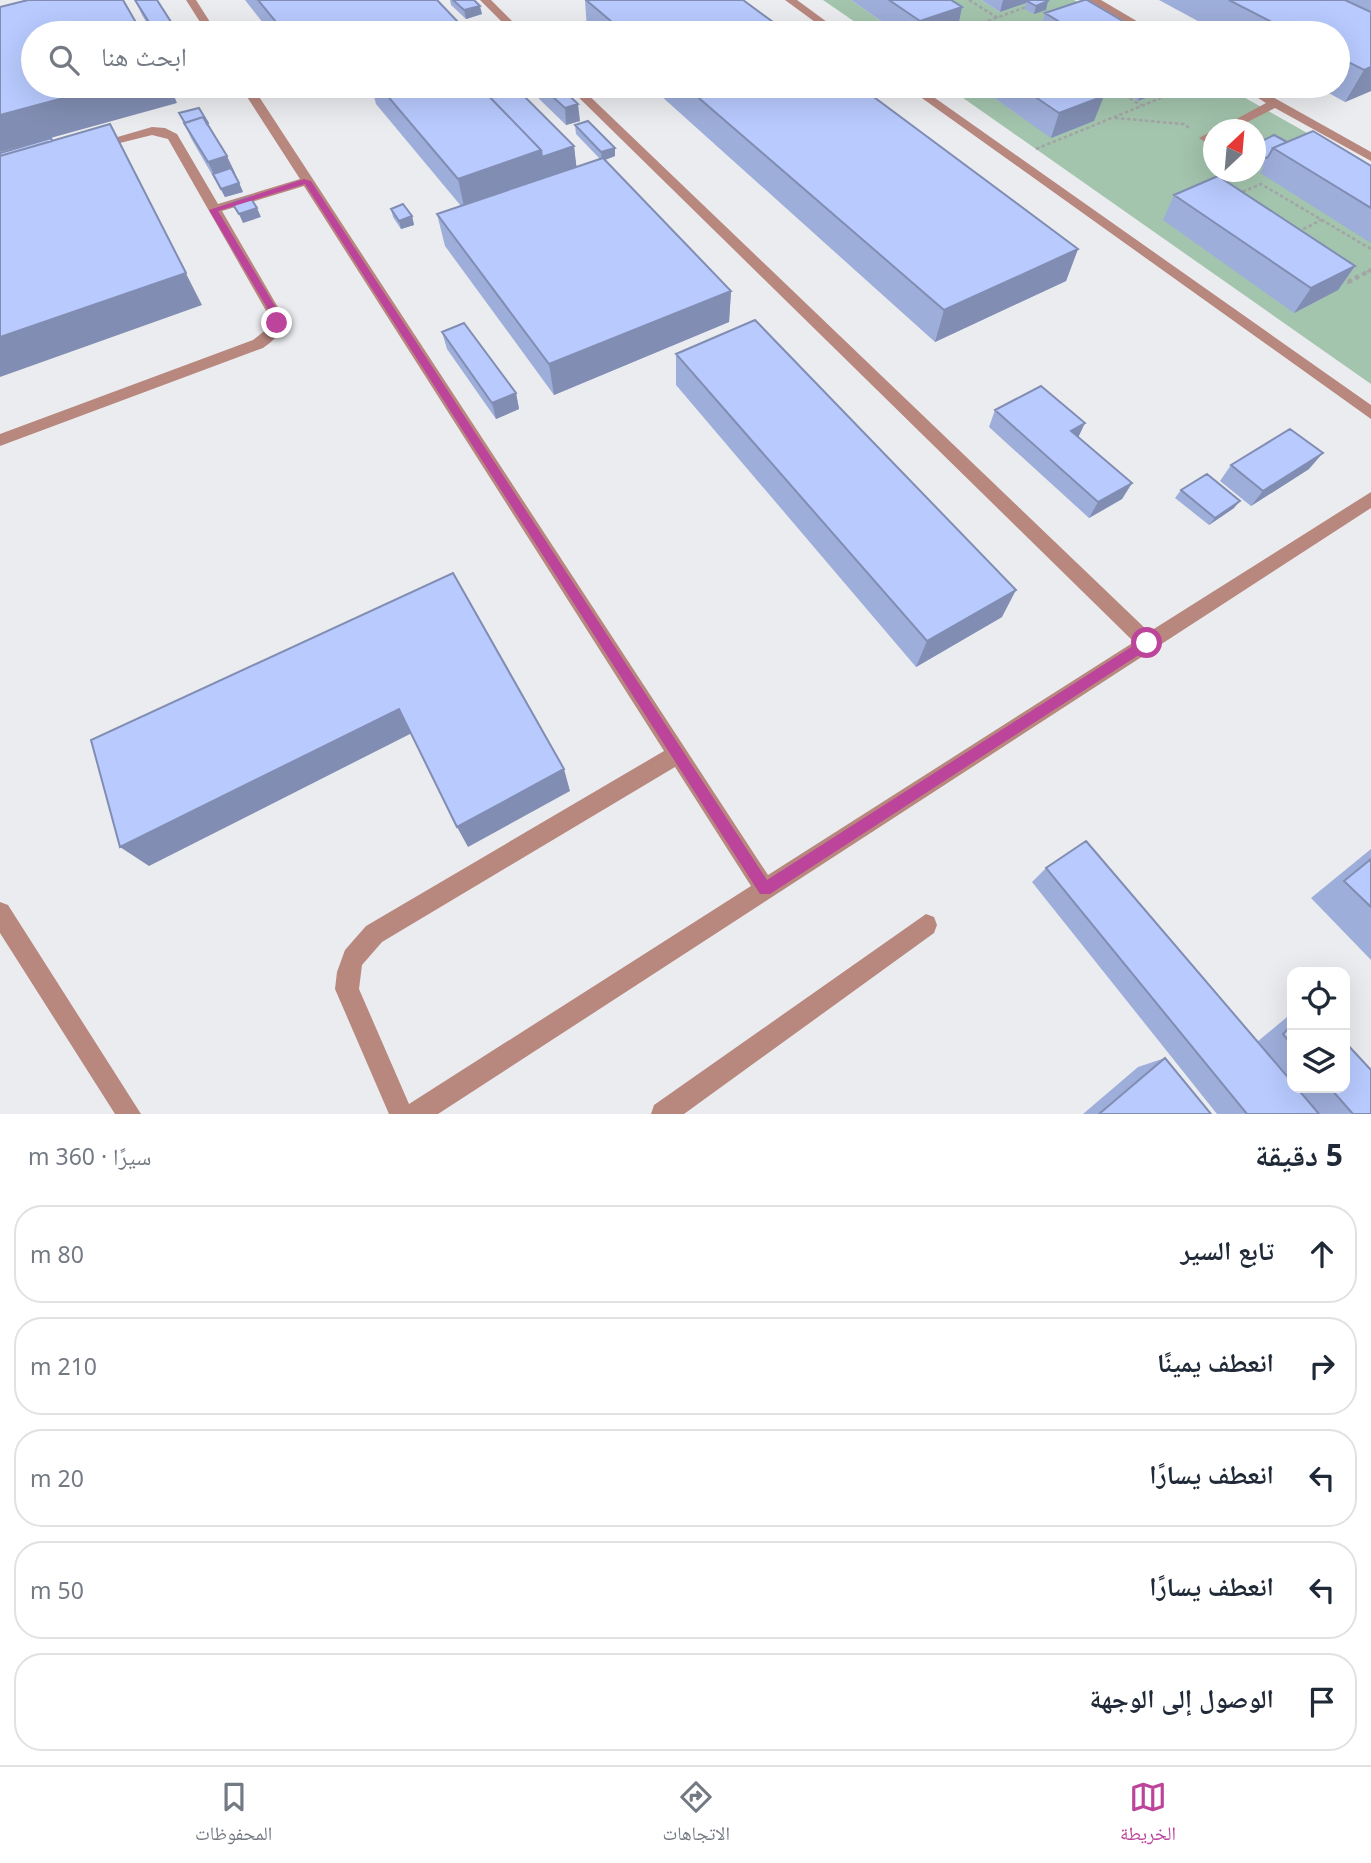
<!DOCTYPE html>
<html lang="ar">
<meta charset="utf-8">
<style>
:root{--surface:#fff;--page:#f2f2f3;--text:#1f2937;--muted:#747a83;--line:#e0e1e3;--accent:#bc459b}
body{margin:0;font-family:"Noto Sans","Noto Naskh Arabic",sans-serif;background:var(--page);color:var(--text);direction:rtl}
.controls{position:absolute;right:21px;bottom:21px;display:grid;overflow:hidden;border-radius:14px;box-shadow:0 7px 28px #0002}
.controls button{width:63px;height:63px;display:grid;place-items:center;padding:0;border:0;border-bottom:2px solid var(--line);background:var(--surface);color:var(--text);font:35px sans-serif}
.compass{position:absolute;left:1203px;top:119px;width:63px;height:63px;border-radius:50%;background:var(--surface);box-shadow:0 7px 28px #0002;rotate:26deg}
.stop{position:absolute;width:21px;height:21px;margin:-16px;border:5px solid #bc459b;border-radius:50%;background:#fff}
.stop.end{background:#bc459b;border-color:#fff;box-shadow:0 2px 7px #0008}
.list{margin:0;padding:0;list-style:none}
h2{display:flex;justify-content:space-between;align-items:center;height:91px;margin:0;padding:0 28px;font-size:30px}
h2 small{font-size:23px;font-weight:400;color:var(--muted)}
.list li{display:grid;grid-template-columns:46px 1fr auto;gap:21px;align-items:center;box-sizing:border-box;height:98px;margin:0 14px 14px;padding:0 14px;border:2px solid var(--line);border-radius:28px}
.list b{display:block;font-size:26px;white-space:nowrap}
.list em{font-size:23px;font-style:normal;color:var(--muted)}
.icon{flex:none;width:38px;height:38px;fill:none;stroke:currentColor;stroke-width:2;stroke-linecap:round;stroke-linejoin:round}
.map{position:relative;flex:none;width:1371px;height:1114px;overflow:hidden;direction:ltr}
.search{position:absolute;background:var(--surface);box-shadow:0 7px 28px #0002;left:21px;right:21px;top:21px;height:77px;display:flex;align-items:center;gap:18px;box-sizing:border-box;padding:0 24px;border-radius:38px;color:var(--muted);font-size:26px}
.sheet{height:651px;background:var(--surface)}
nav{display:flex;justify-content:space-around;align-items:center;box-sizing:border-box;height:98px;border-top:2px solid var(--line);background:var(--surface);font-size:19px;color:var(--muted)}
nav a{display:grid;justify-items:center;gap:4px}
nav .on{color:var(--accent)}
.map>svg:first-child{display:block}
</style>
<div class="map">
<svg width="1371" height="1114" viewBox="0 0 1371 1114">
<rect width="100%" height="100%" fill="#ebecef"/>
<!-- green -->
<path fill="#a3c4ad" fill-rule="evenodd" d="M823 0H851L898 33H871Z
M910 0H981L1000 12 1034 0H1074L1132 33H951L956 31Z
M946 86H977L1051 137 1094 121 1042 86H1114L1138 101 1178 86H1224L1371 169V384ZM1214 130H1256V172H1214Z"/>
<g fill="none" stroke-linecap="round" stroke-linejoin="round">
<!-- path-far1 -->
<path stroke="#a3a4a6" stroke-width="2.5" stroke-dasharray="3.5 2.5" stroke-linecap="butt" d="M969 0 998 18
M954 33 1029 6
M1109 86 1141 105
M1115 118 1184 124 1189 128
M1036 149 1190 86
M1221 172 1222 185
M1237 194 1261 184 1371 249
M1298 232 1321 220
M1367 272 1371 270"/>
<!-- path -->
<path stroke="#a3a4a6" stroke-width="4.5" stroke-dasharray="4.5 3.5" stroke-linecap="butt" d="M1341 278 1348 282 1371 270"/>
<!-- lane -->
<path fill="#b8887f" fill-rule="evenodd" d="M186 0H196L217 33H207Z
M480 0H491L524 33H513Z
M785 0H797L842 33H830Z
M1088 0H1101L1157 33H1145Z
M240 86H252L768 875 1134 642 567 86H579L1149 632 1371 492V508L438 1114H389L335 989 337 972 345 950 366 926 664 751 304 186 222 211 283 316C284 331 275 340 263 348L0 446V434L253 340 267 329 269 316 168 139 152 135 96 149 90 145 152 127 165 128 177 134 218 204 300 179ZM675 767 751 886 409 1104 359 989 362 965 382 942Z
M905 86H918L1371 405V419Z
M1239 86H1253L1371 152V161L1275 108 1232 130H1216L1266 103Z
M1214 130V139L1205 142 1199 138Z
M0 902 8 905 141 1114H115L0 933Z
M926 914 934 917 937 925 934 933 684 1114H651L654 1105Z"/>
</g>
<!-- wall -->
<path fill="#9eaeda" d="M135 0 171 22 176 33H179H153L142 15Z
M245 0H437L461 33H271Z
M450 0H474L482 14 466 19 451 5Z
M585 0H743L788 33H591L587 30Z
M851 0H951L962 7 957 31 951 33H898Z
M981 0H1046L1048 1 1046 10 1034 14 1025 9 1026 3 1000 12Z
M1159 0H1371V91L1345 102 1316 86H1338V33H1220Z
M1045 13 1143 33H1039Z
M312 86H362L321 98Z
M371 86H514L574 146 576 167 600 159 576 134 575 125 615 148V156L605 160 731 291 729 322 554 395 445 246 437 214 461 206 376 104Z
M529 86H559L580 121 566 125 530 90Z
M650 86H859L1078 249 1066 281 935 342Z
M977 86H1088L1094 121 1051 138Z
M1114 86H1178L1138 101Z
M179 113 208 123 235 173 243 192 225 197 192 140Z
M1287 142 1371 166V243L1260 173 1264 166 1261 167 1256 164V144Z
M1174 195 1355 266 1338 290 1294 313 1163 220Z
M391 209 412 216 414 225 401 229 393 217Z
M442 332 516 393 519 409 496 419 447 349Z
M676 354 1002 617 916 667 676 385Z
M995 410 1078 437 1132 483 1122 499 1089 518 989 427Z
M1231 465 1309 469 1251 506 1220 481Z
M1181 490 1234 508 1209 525 1175 498Z
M1371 849V960L1311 898Z
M1046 868 1257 1042 1287 1017 1292 1015V1088H1345L1371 1114H1217L1032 882Z
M1165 1058 1211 1114H1083L1138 1067Z"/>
<!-- shaded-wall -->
<path fill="#818db2" d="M1003 0H1035L1027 1 1026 3 1000 12Z
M1048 1 1046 10 1034 14 1036 6Z
M480 6 482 14 466 19 464 10Z
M962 7 957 31 951 33H917L920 21Z
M171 22 176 33H155L152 27Z
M459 23 461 33H425Z
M1371 67V91L1345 102 1364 70Z
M108 86H170L177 103 0 152V115Z
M317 86H362L321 98Z
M1144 86H1178L1138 101Z
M183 87 187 95 176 98 172 89Z
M1104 96 1094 121 1051 138 1059 113Z
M578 104 580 121 566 125 565 108Z
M110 124 202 305 0 377V337Z
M574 146 577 171 546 182 542 157Z
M615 148V156L602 161 601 152Z
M541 150 546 182 465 211 458 179Z
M227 156 235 173 216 179 208 162Z
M239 183 243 192 225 197 221 189Z
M257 208 261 217 243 223 239 214Z
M412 216 414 225 401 229 399 221Z
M1078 249 1066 281 935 342 944 310Z
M1355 266 1338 290 1294 313 1311 288Z
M731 291 729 322 554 395 549 364Z
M516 393 519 409 496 419 492 403Z
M1085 423 1077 440 1071 431Z
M1323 453 1309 469 1251 506 1263 491Z
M1132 483 1122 499 1089 518 1098 502Z
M1240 501 1234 508 1209 525 1215 518Z
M1016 590 1002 617 916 667 927 641Z
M399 709 412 733 149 866 120 847Z
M564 769 570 791 468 847 457 827Z"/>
<!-- building -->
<path fill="#b8cafe" stroke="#818db2" stroke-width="2" d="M28 0H123L142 33H33V86H108L0 115V7Z
M135 0H157L171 22 152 27Z
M258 0H437L459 23 425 33H285Z
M453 0H474L480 6 464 10Z
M586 0H743L788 33H625Z
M889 0H951L962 7 920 21Z
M1030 0H1046L1048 1 1036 6 1027 1Z
M1084 0H1087L1143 33H1078L1045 13Z
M1229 0H1345L1371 12V67L1364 70 1338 57V33H1293Z
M1002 31 1006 33H994Z
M170 86H182L183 87 172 89Z
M379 86H479L541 150 458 179Z
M479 86H514L574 146 542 157 541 150Z
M541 86H559L578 104 565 108Z
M685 86H859L1078 249 944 310Z
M1019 86H1088L1104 96 1059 113Z
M199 108 208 123 207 124 203 117 185 123 179 113Z
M203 117 227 156 208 162 184 123Z
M588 121 615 148 601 152 575 125Z
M110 124 186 273 0 337V156Z
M1313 131 1371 166V208L1273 148Z
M1274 135 1287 142 1273 148 1268 157 1266 158 1256 152V144Z
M51 138 52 141 0 156V153Z
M603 158 731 291 549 364 437 214Z
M231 168 239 183 221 189 213 174Z
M1218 176 1355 266 1311 288 1174 195Z
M250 197 257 208 239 214 232 203Z
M403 204 412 216 399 221 391 209Z
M755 320 1016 590 927 641 676 354Z
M464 323 516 393 492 403 442 332Z
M1041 386 1085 423 1071 431 1132 483 1098 502 995 410Z
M1290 429 1323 453 1263 491 1231 465Z
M1207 474 1240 501 1215 518 1181 490Z
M453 573 564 769 457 827 399 709 120 847 91 740Z
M1086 841 1292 1082V1088H1297L1319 1114H1247L1046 868Z
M1371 859V907L1344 881Z
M1292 1025V1045L1283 1034Z
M1345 1042 1371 1070V1114H1353L1330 1088H1345Z
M1165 1058 1211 1114H1099Z"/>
<!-- route -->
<path fill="#bc459b" d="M304 179 311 181 767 880 1142 640H1151V647L770 894H760L305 184 218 211 281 316V325H274L272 316 209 210Z"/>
</svg>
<div class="controls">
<button><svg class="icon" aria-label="locate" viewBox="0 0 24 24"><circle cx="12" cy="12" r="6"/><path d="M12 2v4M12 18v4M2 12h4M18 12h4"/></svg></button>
<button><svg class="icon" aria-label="layers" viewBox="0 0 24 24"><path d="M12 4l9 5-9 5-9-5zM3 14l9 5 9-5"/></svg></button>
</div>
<svg class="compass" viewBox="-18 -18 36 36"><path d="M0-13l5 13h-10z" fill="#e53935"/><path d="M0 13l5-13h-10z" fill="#747a83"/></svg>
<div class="stop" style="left:1147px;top:643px"></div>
<div class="stop end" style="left:277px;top:323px"></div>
<div class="search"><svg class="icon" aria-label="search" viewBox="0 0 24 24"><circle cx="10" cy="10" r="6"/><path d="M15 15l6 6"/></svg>ابحث هنا</div>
</div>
<section class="sheet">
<h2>5 دقيقة<small>سيرًا · 360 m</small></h2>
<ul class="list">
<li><svg class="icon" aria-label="ahead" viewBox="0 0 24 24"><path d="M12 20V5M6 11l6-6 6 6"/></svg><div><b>تابع السير</b></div><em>80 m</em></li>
<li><svg class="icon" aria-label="right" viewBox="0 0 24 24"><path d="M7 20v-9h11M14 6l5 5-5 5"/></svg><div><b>انعطف يمينًا</b></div><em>210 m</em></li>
<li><svg class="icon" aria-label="left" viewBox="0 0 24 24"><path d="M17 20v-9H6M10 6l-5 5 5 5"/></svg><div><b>انعطف يسارًا</b></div><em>20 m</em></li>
<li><svg class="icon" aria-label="left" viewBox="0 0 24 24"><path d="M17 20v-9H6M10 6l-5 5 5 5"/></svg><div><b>انعطف يسارًا</b></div><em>50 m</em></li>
<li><svg class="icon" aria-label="arrive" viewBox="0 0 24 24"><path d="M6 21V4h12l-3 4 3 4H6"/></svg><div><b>الوصول إلى الوجهة</b></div></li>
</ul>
</section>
<nav>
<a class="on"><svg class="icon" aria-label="map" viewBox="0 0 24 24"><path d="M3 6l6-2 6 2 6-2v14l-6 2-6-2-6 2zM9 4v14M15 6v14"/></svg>الخريطة</a>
<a><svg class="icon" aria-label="directions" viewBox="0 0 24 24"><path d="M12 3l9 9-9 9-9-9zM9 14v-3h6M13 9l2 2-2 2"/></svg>الاتجاهات</a>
<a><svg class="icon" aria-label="saved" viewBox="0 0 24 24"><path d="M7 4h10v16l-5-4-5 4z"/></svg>المحفوظات</a>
</nav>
